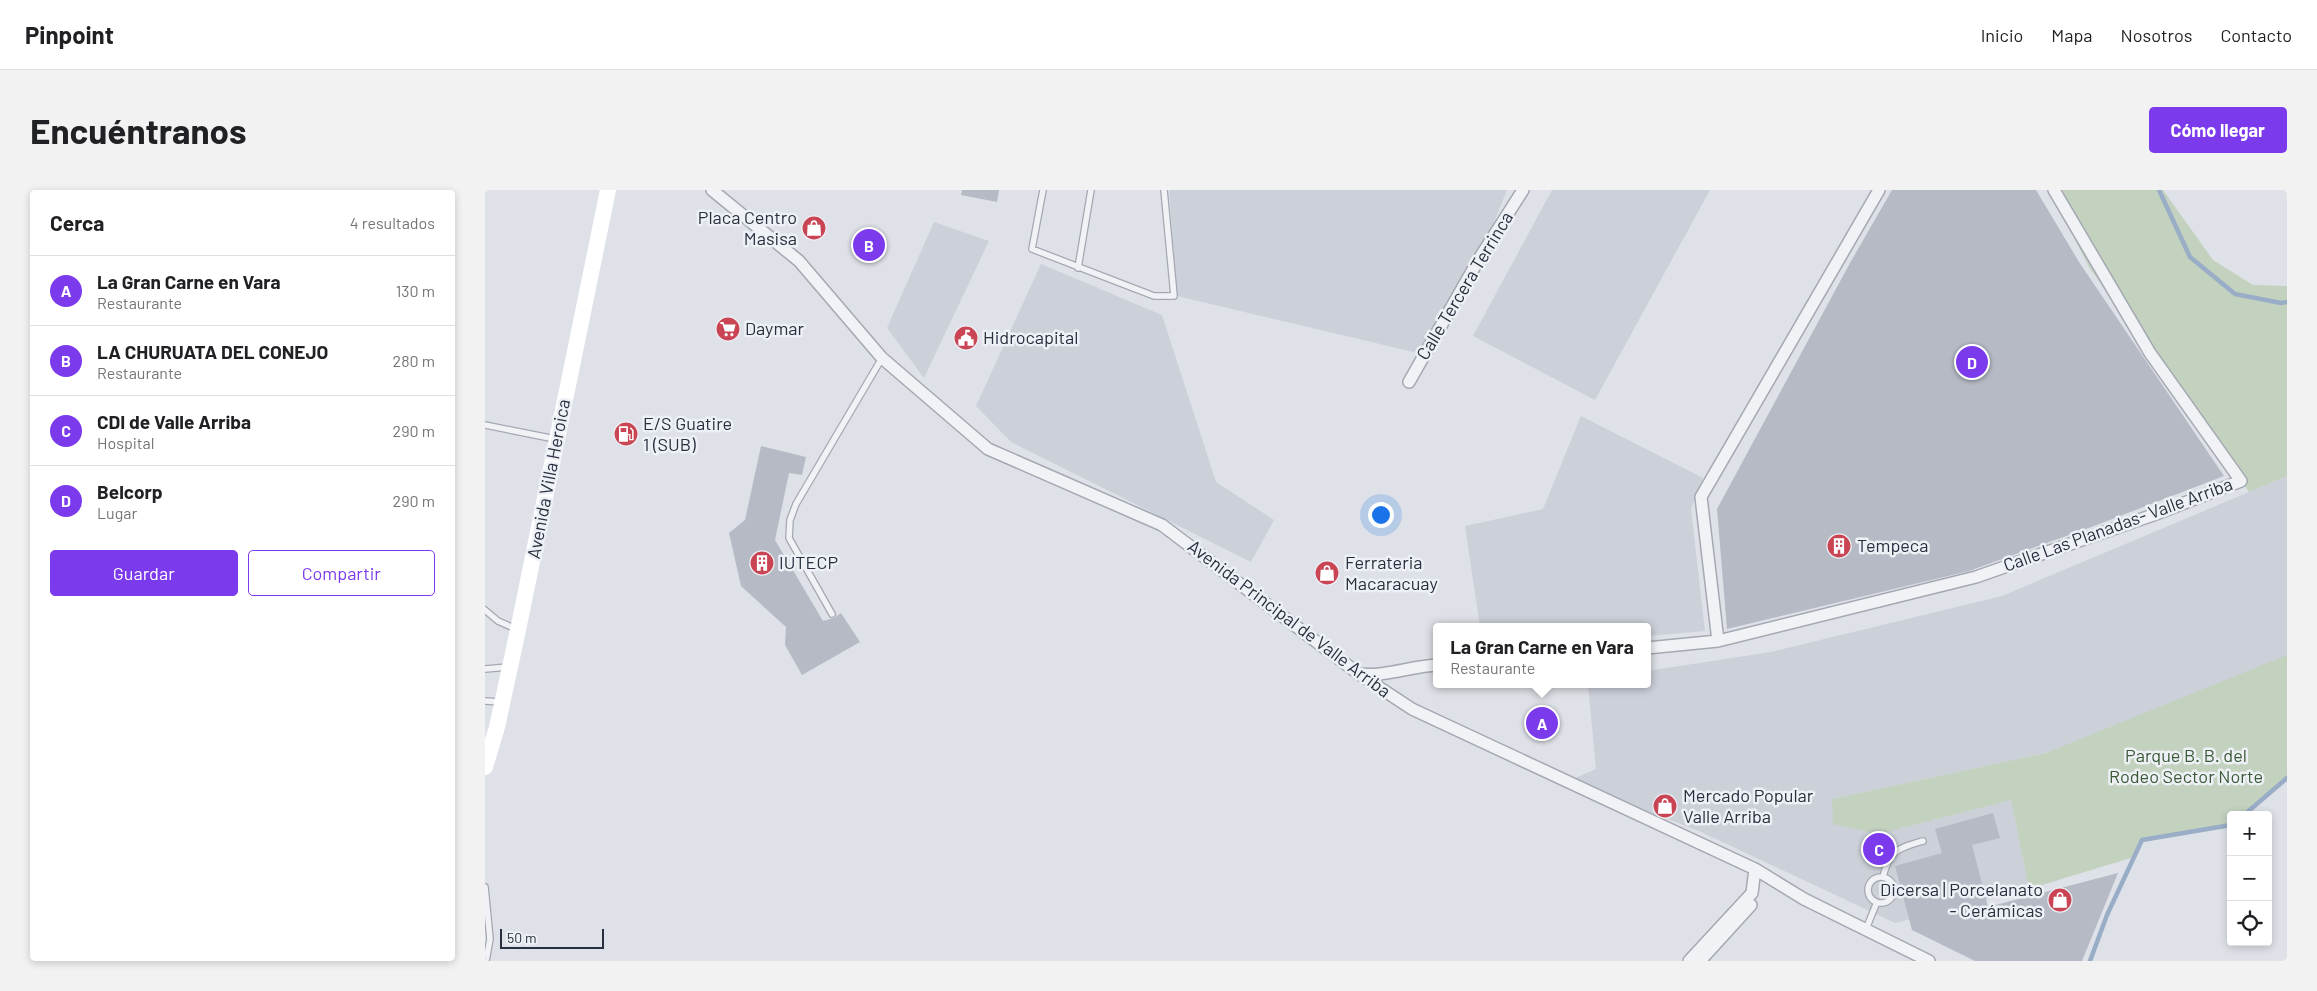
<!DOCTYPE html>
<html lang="es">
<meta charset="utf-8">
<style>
:root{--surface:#fff;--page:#f2f2f2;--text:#202124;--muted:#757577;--line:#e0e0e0;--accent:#7c3aed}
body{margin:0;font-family:Barlow,sans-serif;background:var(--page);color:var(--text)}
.controls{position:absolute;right:15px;bottom:15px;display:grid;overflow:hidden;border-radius:5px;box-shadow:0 2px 8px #0003}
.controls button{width:45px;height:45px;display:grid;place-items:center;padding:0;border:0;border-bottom:1px solid var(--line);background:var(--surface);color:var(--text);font:25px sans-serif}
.scale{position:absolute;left:15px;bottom:12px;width:104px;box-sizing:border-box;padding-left:5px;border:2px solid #282f3e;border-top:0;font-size:14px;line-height:18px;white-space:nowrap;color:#282f3e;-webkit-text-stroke:4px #edf0f5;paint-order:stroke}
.you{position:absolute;left:895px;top:324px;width:18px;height:18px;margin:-12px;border:4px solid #fff;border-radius:50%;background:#1a73e8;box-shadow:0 0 0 8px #1a73e833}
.badge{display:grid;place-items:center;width:32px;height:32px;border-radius:50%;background:var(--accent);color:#fff;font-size:16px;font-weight:700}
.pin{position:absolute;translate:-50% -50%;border:2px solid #fff;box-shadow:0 1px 5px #0006}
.popup{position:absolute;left:948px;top:433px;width:218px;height:65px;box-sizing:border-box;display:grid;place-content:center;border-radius:5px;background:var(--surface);filter:drop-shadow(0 1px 4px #0005);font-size:16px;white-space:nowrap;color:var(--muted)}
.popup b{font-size:19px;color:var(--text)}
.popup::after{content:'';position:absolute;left:50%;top:100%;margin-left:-10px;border:10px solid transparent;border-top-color:var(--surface)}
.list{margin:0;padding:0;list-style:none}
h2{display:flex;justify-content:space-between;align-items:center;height:65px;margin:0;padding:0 20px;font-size:21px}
h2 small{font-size:16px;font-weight:400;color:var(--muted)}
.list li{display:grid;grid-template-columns:32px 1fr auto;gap:15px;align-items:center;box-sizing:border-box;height:70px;padding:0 20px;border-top:1px solid var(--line)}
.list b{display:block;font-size:19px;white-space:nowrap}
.list p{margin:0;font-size:16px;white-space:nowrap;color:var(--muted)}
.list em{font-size:16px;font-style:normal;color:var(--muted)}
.actions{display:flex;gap:10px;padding:15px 20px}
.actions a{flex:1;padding:11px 0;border:1px solid var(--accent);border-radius:5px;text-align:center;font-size:18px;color:var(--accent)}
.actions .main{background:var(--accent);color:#fff}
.icon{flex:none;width:28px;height:28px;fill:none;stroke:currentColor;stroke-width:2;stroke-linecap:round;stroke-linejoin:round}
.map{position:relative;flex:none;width:1802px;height:771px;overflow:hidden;border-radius:5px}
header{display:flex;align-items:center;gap:30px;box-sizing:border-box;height:70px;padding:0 25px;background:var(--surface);border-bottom:1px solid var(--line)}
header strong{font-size:24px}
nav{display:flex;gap:28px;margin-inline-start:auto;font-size:18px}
.intro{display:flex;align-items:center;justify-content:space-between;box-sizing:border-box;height:120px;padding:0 30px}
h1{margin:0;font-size:35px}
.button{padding:12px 22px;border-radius:5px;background:var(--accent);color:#fff;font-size:18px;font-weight:700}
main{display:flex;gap:30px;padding:0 30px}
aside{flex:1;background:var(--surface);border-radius:5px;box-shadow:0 2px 8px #0003}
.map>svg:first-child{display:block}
</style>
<header>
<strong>Pinpoint</strong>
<nav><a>Inicio</a><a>Mapa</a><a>Nosotros</a><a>Contacto</a></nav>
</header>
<div class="intro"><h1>Encuéntranos</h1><a class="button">Cómo llegar</a></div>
<main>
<aside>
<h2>Cerca<small>4 resultados</small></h2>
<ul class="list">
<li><span class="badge">A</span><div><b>La Gran Carne en Vara</b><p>Restaurante</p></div><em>130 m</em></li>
<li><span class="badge">B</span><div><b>LA CHURUATA DEL CONEJO</b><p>Restaurante</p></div><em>280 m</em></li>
<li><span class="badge">C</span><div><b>CDI de Valle Arriba</b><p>Hospital</p></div><em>290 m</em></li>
<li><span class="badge">D</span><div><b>Belcorp</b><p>Lugar</p></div><em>290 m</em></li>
</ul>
<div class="actions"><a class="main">Guardar</a><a>Compartir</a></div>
</aside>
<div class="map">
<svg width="1802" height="771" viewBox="0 0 1802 771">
<rect width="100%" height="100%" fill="#dee1e7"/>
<!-- built -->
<path fill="#ccd0d9" d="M684 0H1022L994 69 937 164 692 106Z
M1067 0H1225L1110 210 988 146Z
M449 32 504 51 439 188 402 138Z
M556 74 677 125 731 292 789 330 766 372 526 252 491 216Z
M1096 226 1218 288 1206 319 1220 441 1162 446V437H995L980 336 1058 319Z
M1802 286V468L1561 563 1347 609 1416 638 1526 610 1544 699 1410 733 1214 641 1083 591 1111 579 1103 494H1162V481L1286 462 1517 406Z"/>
<!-- green -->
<path fill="#c3d1bf" d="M1565 0H1678L1728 70 1768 95 1802 96V286L1764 302 1604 77Z
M1802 465V589L1760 625H1746V635L1657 650 1649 667 1544 699 1526 610 1393 644 1348 634 1347 609 1561 563Z"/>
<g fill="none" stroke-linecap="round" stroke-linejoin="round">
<!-- stream -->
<path stroke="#9aadc7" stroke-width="4.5" d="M1674 0 1705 67 1750 104 1796 113 1802 112
M1759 625 1802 588
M1605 771 1622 725 1657 650 1746 635"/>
</g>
<!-- building -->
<path fill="#b5bac4" d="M477 0H514L512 12 476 5Z
M1407 0H1551L1594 72 1739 286 1609 336 1484 381 1242 439 1232 319 1365 73Z
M276 256 321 267 317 285 304 283 290 350 338 431 349 428 356 423 375 452 317 485 300 455 301 437 256 396 244 343 260 330Z
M1508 623 1515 648 1487 655 1503 717 1633 683 1597 771H1490L1427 740 1410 676 1457 663 1450 639Z"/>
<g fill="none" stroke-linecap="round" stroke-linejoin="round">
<defs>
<path id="service" d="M558 0 547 59 669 106H689L679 0
M593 78 606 0
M0 235 70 249
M0 420 13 431 31 439
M347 424 304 348 305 330 311 314 397 168
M0 479 23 477
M0 511 16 512
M1398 687C1404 660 1414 658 1438 651
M1383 700a13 13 0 1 1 26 0a13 13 0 1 1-26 0Z
M0 697 5 749 1 771
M1381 739 1392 712"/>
<path id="minor" d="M227 0 314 71 397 168 503 259 677 335 874 484 927 519 1270 679 1319 709 1444 771
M924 192 994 69 1038 0
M1233 451 1216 307 1394 0
M1162 458 1233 451 1491 387 1671 324 1756 291 1665 163 1569 0
M874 484C900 487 927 476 952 475
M1204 771 1267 703 1270 679
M1215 771 1266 715"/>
</defs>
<!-- service casing -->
<use href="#service" stroke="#a4a8b1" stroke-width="8"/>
<!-- minor casing -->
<use href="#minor" stroke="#a4a8b1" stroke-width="14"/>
<!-- service -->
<use href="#service" stroke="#f1f2f6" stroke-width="5.5"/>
<!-- minor -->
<use href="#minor" stroke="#f1f2f6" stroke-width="11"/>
<!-- secondary -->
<path stroke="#fff" stroke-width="16" d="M0 577 12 537 33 440 123 0"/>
</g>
<!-- icons -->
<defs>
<symbol id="shop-disc" viewBox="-11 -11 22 22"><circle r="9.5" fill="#ca4553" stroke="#edf0f5"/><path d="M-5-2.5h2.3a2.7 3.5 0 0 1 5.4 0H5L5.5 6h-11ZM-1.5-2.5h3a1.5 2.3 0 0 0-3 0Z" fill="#fff"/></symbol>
<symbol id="supermarket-disc" viewBox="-11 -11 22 22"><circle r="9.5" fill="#ca4553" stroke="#edf0f5"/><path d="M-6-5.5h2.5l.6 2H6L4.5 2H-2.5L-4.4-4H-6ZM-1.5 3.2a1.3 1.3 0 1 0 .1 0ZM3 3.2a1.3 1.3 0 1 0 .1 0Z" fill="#fff"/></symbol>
<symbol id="civic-disc" viewBox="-11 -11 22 22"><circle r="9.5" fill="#ca4553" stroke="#edf0f5"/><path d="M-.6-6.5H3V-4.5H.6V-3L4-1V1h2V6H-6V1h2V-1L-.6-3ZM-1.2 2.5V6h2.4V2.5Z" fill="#fff"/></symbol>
<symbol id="fuel-disc" viewBox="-11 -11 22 22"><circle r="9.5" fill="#ca4553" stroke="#edf0f5"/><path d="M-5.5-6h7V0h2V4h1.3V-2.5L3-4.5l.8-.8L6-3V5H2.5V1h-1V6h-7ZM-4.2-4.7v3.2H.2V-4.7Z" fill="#fff"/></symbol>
<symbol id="building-disc" viewBox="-11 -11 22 22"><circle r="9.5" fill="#ca4553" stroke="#edf0f5"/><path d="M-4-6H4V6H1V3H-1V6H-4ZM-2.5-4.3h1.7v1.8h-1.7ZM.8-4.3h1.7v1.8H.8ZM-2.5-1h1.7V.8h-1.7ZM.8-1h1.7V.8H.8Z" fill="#fff"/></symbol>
</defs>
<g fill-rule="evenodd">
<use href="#shop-disc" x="315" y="24" width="28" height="28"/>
<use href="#supermarket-disc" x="229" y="125" width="28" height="28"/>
<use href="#civic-disc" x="467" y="134" width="28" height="28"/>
<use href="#fuel-disc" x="127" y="230" width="28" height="28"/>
<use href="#building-disc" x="1340" y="342" width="28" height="28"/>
<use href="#building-disc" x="263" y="359" width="28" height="28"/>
<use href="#shop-disc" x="828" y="369" width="28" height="28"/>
<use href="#shop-disc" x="1166" y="602" width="28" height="28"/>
<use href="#shop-disc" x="1561" y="696" width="28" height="28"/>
</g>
<g text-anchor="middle" stroke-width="5" stroke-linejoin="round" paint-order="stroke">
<!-- poi labels -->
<g font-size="18" fill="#282f3e" stroke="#edf0f5" text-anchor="start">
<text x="312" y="34" text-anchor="end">Placa Centro<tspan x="312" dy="21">Masisa</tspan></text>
<text x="260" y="145">Daymar</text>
<text x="498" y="154">Hidrocapital</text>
<text x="158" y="240">E/S Guatire<tspan x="158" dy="21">1 (SUB)</tspan></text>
<text x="1372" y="362">Tempeca</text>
<text x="294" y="379">IUTECP</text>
<text x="860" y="379">Ferrateria<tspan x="860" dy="21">Macaracuay</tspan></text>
<text x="1198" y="612">Mercado Popular<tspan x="1198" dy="21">Valle Arriba</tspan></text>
<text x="1558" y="706" text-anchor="end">Dicersa | Porcelanato<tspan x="1558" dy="21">- Cerámicas</tspan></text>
</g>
<!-- street labels -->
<g font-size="18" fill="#282f3e" stroke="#edf0f5">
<text transform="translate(980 96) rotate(-59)" y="6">Calle Tercera Terrinca</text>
<text transform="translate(64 289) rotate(-79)" y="6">Avenida Villa Heroica</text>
<text transform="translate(1633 335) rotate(-20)" y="6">Calle Las Planadas- Valle Arriba</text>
<text transform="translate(804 429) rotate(37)" y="6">Avenida Principal de Valle Arriba</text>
</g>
<!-- park labels -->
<g font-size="18" fill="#3a5935" stroke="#edf0f5">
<text x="1701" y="572">Parque B. B. del<tspan x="1701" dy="21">Rodeo Sector Norte</tspan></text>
</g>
</g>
</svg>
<div class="controls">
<button>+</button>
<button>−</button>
<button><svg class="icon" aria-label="locate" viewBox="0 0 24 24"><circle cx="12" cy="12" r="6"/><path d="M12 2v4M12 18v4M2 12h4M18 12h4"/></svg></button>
</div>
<div class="scale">50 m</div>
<div class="you"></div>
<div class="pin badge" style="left:1057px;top:533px">A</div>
<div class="popup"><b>La Gran Carne en Vara</b>Restaurante</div>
<div class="pin badge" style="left:384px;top:55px">B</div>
<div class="pin badge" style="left:1394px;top:659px">C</div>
<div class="pin badge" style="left:1487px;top:172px">D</div>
</div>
</main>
